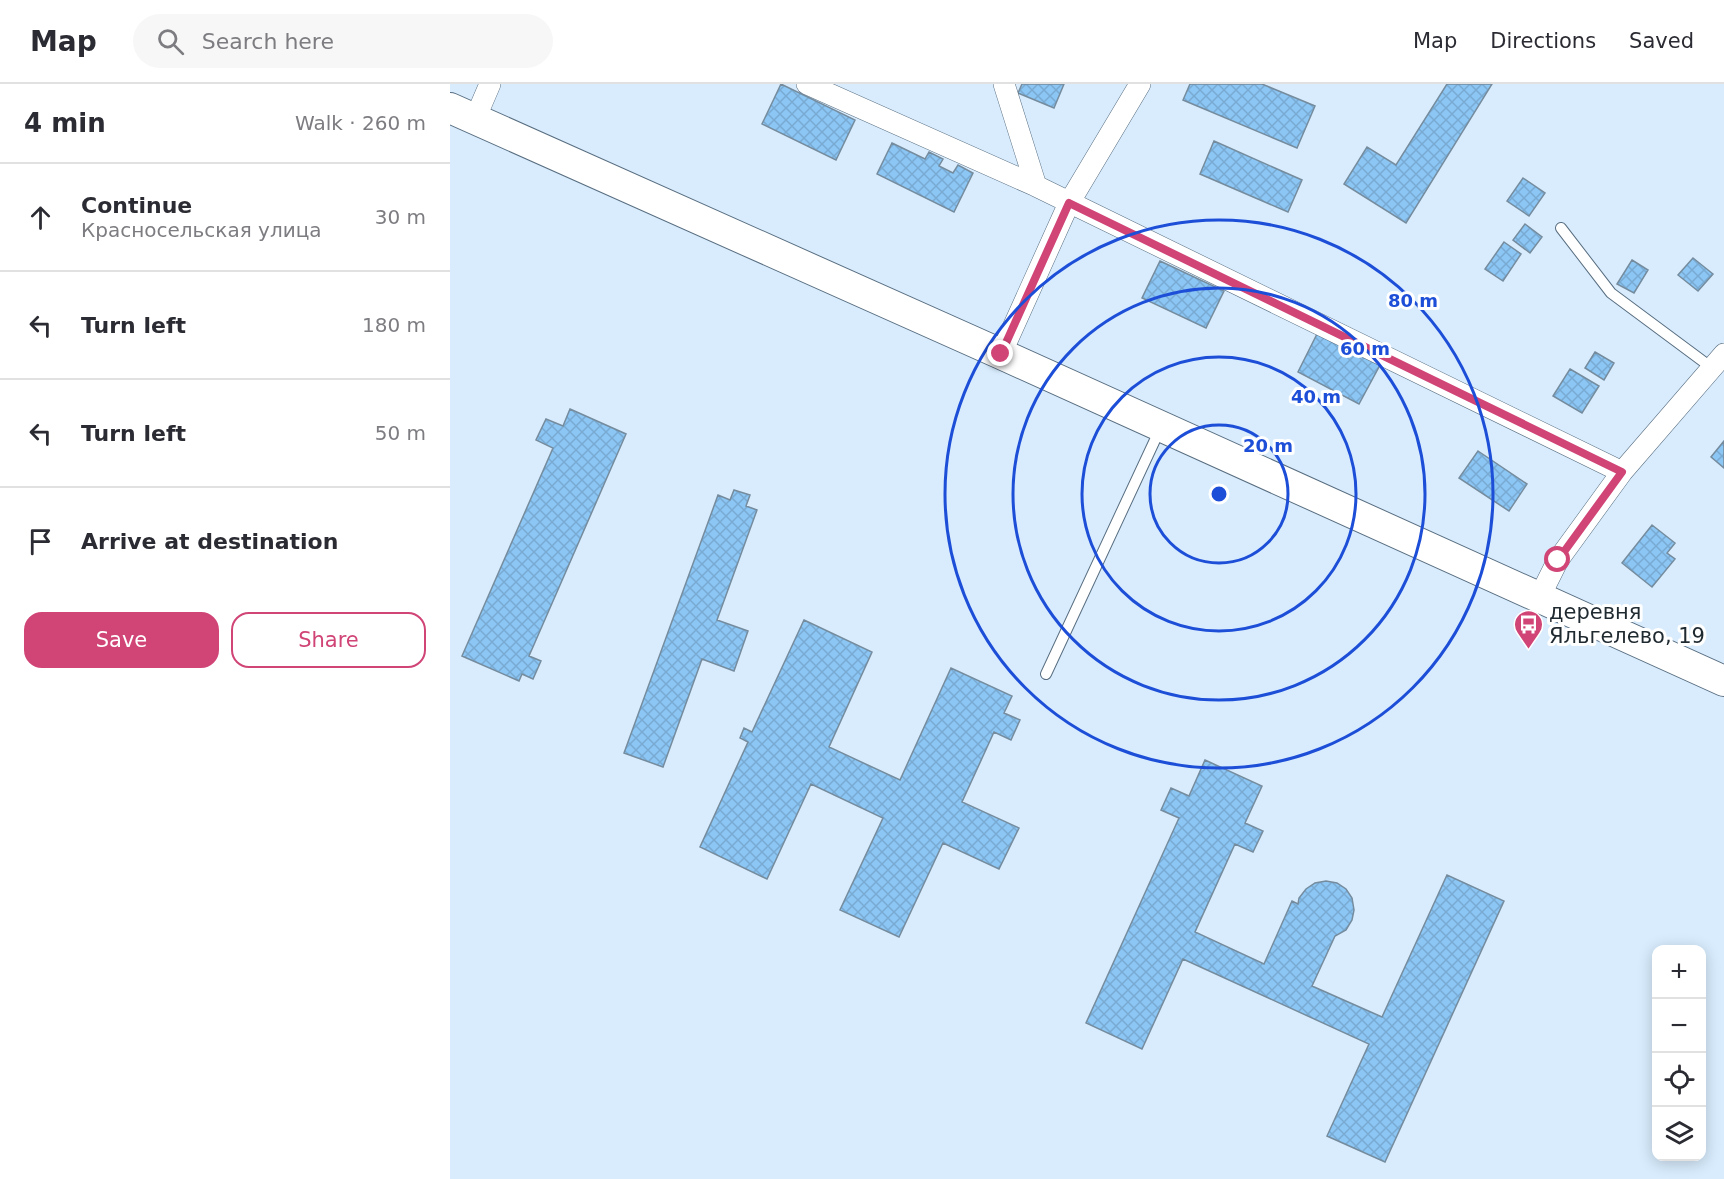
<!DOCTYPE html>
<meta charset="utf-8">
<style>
:root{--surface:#fff;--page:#f7f7f7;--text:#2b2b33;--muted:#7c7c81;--line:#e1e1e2;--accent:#d04476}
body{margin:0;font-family:"DejaVu Sans",sans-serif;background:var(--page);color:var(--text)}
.controls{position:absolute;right:18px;bottom:18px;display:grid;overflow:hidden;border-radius:12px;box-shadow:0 3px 15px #0003}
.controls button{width:54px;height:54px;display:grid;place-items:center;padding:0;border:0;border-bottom:2px solid var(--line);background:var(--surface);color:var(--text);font:30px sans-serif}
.stop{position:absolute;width:18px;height:18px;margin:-14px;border:4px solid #d04476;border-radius:50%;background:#fff}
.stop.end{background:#d04476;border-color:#fff;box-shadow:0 2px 6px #0008}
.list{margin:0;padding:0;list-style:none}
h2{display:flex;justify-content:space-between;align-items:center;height:78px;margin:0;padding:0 24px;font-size:26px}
h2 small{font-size:20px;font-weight:400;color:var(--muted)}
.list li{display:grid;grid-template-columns:39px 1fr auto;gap:18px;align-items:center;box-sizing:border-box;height:108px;padding:0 24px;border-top:2px solid var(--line)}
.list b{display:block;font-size:22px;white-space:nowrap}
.list p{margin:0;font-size:20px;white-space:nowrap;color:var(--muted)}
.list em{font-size:20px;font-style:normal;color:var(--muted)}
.actions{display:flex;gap:12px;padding:18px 24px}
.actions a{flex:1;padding:14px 0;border:2px solid var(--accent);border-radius:18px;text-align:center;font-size:21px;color:var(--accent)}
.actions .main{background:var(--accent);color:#fff}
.icon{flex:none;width:33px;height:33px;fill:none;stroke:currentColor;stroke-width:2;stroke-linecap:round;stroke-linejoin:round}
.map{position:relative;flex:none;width:1274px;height:1095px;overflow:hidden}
header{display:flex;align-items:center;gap:36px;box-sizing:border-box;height:84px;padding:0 30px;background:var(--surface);border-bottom:2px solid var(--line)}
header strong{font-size:28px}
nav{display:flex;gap:33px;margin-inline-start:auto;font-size:21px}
.search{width:420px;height:54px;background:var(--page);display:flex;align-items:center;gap:15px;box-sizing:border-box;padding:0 21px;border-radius:33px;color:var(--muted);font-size:22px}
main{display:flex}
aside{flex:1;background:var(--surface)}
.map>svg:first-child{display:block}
</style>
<header>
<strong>Map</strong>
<div class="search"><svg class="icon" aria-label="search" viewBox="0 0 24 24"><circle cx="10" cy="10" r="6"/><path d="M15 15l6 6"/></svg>Search here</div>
<nav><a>Map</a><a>Directions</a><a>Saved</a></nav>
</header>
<main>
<aside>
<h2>4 min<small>Walk · 260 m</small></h2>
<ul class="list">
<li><svg class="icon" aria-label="ahead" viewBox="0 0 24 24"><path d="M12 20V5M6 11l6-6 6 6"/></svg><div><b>Continue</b><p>Красносельская улица</p></div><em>30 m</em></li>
<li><svg class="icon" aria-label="left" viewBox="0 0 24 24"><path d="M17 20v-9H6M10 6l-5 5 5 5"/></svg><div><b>Turn left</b></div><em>180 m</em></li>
<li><svg class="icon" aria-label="left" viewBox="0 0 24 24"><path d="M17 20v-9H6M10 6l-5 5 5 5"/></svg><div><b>Turn left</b></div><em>50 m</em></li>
<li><svg class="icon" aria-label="arrive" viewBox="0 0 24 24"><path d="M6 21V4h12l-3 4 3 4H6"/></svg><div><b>Arrive at destination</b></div></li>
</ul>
<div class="actions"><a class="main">Save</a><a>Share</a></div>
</aside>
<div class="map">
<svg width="1274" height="1095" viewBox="0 0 1274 1095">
<defs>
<pattern id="building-cross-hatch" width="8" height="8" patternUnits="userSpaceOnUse" patternTransform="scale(1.5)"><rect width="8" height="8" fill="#8bc6f4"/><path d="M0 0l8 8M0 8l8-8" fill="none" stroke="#78aad2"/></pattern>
</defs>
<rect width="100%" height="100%" fill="#d8ecfd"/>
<!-- building -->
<path fill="url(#building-cross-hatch)" stroke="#758c9e" stroke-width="1.5" d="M331 0 405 36 386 76 312 40Z
M572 0H614L604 24 568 9Z
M740 0H812L865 22 847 64 733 16Z
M997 0H1042L956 139 894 100 917 63 946 81Z
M764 57 852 96 838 128 750 90Z
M442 59 475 75 479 68 493 75 489 82 503 89 508 81 523 89 504 128 427 90Z
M1073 94 1095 109 1079 132 1057 117Z
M1075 140 1092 153 1080 169 1063 156Z
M1054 158 1071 170 1053 197 1035 185Z
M1243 174 1263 190 1248 207 1228 191Z
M1182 176 1198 186 1184 209 1167 200Z
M710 177 774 207 756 244 692 214Z
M868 248 930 281 909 320 848 288Z
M1145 268 1164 279 1154 296 1135 284Z
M1120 285 1149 302 1132 329 1103 312Z
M120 325 176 350 79 572 91 577 83 595 72 590 69 597 12 572 103 364 86 356 96 335 113 342Z
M1274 357V384L1261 373Z
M1028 367 1077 400 1059 427 1009 394Z
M284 406 300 411 296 422 307 426 267 536 298 547 284 587 252 575 213 683 174 669 268 411 280 416Z
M1202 441 1225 459 1217 469 1225 475 1202 503 1172 479Z
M354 536 422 568 379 663 450 696 501 584 562 612 554 629 570 636 561 656 544 648 512 718 569 744 549 785 493 759 449 853 390 826 433 734 361 700 317 795 250 763 298 658 290 654 294 644 302 648Z
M755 676 812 702 795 739 813 747 803 768 785 760 745 848 814 880 842 817 848 820 849 814 856 805 865 799 876 797 887 799 896 805 902 814 904 826 902 836 896 846 885 852 862 902 932 933 997 791 1054 817 935 1078 877 1052 919 960 733 875 692 965 636 939 729 734 711 726 721 704 739 712Z"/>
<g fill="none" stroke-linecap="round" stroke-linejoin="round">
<defs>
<path id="lane" d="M1111 144 1161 209 1262 284
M596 590 711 343"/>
<path id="street" d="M357 0 586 102
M554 0 586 102 1172 388
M25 35 40 0
M551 270 619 119 690 0
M1089 514 1108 476 1172 388 1274 270"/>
<path id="secondary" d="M0 24 551 270 1274 597"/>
</defs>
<!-- lane casing -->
<use href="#lane" stroke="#586e80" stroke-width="12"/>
<!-- street casing -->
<use href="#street" stroke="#586e80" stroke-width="22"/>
<!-- secondary casing -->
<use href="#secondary" stroke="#586e80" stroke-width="32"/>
<!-- lane -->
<use href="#lane" stroke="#fff" stroke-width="10"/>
<!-- street -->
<use href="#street" stroke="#fff" stroke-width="21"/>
<!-- secondary -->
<use href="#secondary" stroke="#fff" stroke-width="30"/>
</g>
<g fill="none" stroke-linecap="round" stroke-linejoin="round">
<!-- route -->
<path stroke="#d04476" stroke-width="8" d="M551 270 619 119 1172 388 1108 476"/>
</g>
<!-- distance rings -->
<g fill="none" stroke="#1d4ed8" stroke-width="3">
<circle cx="769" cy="410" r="69"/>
<circle cx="769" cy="410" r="137"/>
<circle cx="769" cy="410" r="206"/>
<circle cx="769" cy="410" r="274"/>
</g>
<!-- icons -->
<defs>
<symbol id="bus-pin" viewBox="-11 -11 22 30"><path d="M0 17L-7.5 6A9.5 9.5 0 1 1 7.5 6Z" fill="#d04476" stroke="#fff"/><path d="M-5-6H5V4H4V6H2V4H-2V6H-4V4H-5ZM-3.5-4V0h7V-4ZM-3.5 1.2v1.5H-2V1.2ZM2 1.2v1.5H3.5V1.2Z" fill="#fff"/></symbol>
</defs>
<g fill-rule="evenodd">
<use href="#bus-pin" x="1062" y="524" width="33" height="45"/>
</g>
<g text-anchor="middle" stroke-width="6" stroke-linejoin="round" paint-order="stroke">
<!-- poi labels -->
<g font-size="21" fill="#1f2930" stroke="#fff" text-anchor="start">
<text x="1099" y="535">деревня<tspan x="1099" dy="24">Яльгелево, 19</tspan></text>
</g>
</g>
<circle cx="769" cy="410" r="9" fill="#1d4ed8" stroke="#fff" stroke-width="3"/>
<g font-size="18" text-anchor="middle" font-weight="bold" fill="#1d4ed8" stroke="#fff" stroke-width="6" stroke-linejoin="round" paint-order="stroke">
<text x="963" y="223">80 m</text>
<text x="915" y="271">60 m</text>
<text x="866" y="319">40 m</text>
<text x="818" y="368">20 m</text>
</g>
</svg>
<div class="controls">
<button>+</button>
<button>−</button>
<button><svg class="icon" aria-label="locate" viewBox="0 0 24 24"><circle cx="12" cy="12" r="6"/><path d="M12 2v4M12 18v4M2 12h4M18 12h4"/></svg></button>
<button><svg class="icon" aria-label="layers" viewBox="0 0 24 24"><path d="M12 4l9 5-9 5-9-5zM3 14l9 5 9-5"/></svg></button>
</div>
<div class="stop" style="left:1108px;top:476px"></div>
<div class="stop end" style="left:551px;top:270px"></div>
</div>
</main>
